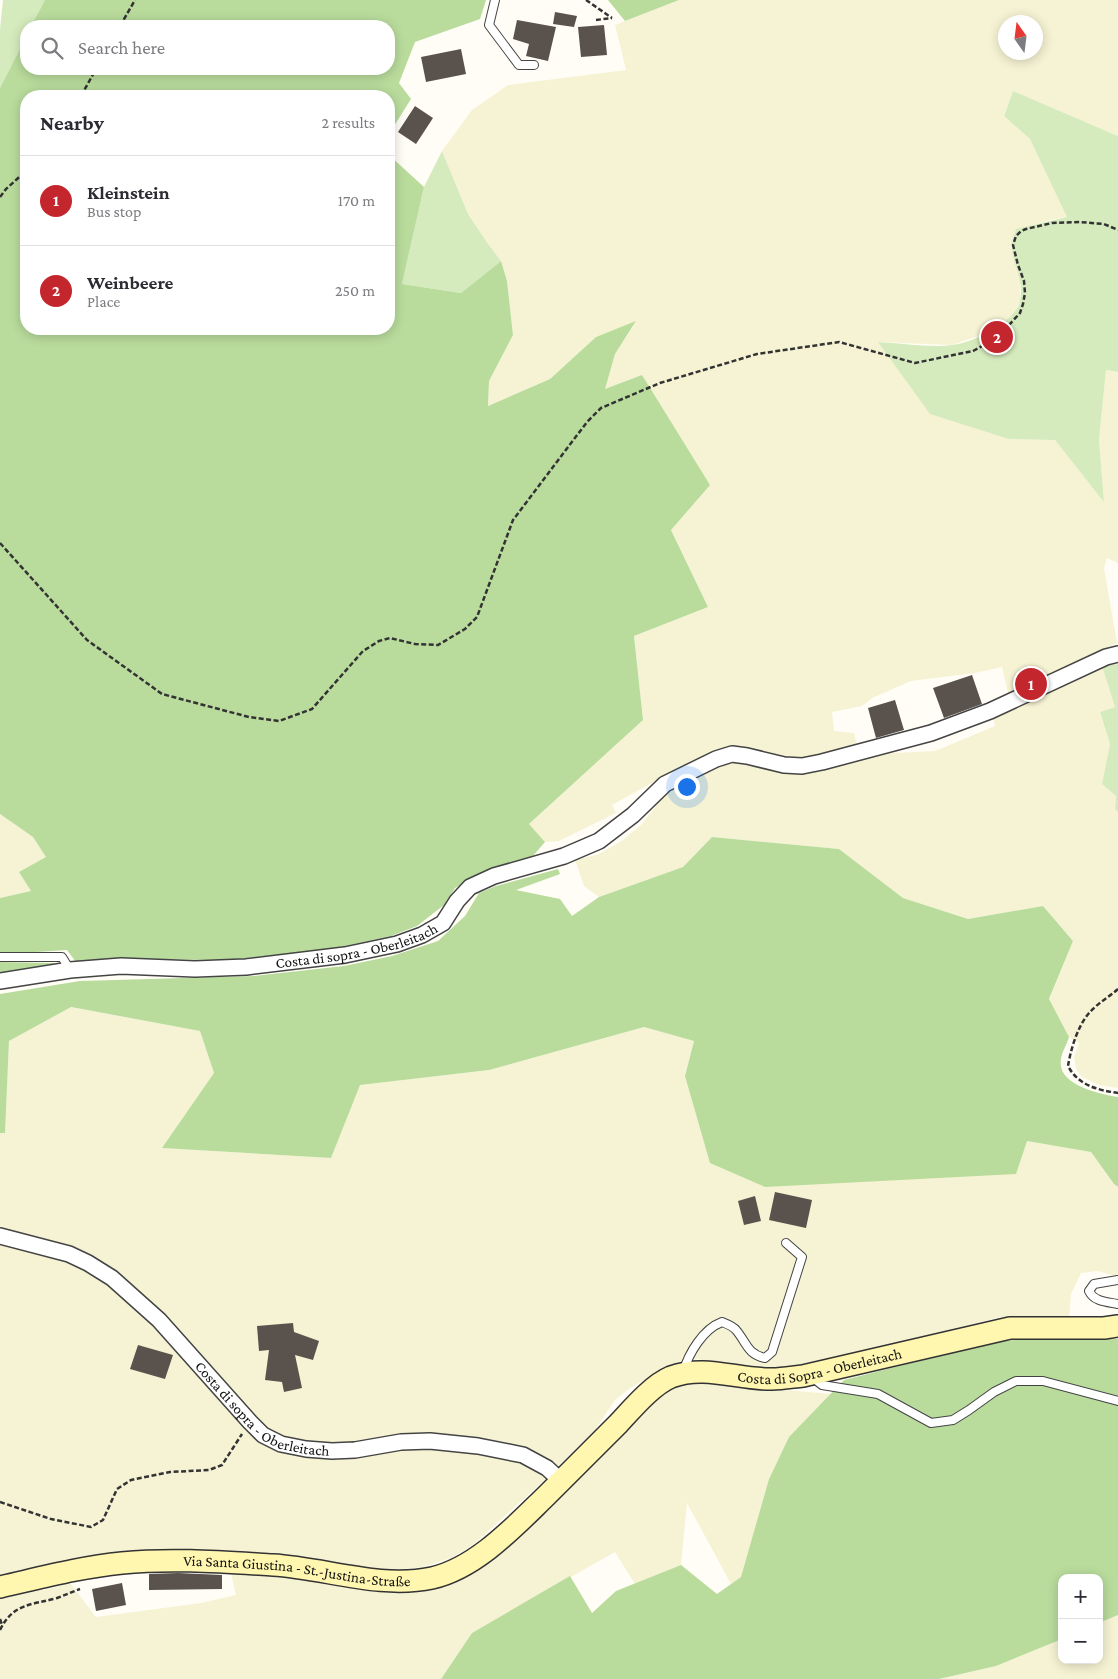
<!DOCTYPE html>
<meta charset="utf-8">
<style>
:root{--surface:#fff;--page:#f2f2f3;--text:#2b2b33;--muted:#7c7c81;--line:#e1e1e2;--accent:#c4262e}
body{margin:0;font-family:"Crimson Pro",serif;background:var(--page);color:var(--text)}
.controls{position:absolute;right:15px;bottom:15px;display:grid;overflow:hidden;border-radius:10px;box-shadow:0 2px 12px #0003}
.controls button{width:45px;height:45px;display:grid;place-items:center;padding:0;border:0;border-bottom:1px solid var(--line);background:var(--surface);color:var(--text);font:25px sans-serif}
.compass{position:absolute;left:998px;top:15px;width:45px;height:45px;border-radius:50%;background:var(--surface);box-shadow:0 2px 12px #0003;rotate:346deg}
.you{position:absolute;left:686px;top:786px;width:18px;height:18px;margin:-12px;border:4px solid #fff;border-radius:50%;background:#1a73e8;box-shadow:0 0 0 8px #1a73e833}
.badge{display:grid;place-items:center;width:32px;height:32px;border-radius:50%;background:var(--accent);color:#fff;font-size:16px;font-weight:700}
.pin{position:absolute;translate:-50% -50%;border:2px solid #fff;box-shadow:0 1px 5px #0006}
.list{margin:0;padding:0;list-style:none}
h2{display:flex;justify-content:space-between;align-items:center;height:65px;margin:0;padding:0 20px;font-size:21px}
h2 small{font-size:16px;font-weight:400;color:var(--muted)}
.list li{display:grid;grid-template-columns:32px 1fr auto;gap:15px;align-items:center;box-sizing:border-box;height:90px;padding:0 20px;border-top:1px solid var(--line)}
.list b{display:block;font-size:19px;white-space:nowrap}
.list p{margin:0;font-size:16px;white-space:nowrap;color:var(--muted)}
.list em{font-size:16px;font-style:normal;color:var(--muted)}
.icon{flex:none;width:28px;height:28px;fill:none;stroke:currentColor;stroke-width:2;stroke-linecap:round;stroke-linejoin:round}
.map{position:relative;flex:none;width:1118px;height:1679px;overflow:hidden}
.search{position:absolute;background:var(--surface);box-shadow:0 2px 12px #0003;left:20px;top:20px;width:375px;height:55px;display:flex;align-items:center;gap:12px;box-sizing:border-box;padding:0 18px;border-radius:20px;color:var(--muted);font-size:19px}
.panel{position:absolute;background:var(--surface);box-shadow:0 2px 12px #0003;left:20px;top:90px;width:375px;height:245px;border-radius:20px}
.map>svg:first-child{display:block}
</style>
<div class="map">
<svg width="1118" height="1679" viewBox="0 0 1118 1679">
<rect width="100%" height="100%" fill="#fffdf5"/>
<!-- farmland -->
<path fill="#f6f3d4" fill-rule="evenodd" d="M679 0H1118V136L1013 91 1004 115 1030 139 1068 217 1050 220 1016 230 1012 243 1013 256 1020 276V301L1014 314 998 328 990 332 952 345 879 342 1009 439 1055 440 1104 501 1099 440 1106 370 1118 372V563L1107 558 1104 568 1117 643 1008 693 1002 667 975 673 911 681 872 698 862 706 832 712 834 731 854 733 857 746 799 760 765 755 737 746 724 748 659 779 612 805 616 813 559 841 545 842 529 824 643 720 634 636 708 607 604 389 615 354 636 322 596 337 550 379 488 406 489 381 513 335 507 281 501 261 486 241 468 214 442 151 472 110 508 85 626 70 615 25ZM1006 22H1036V52H1006Z
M1102 666 1115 707 1100 712 1110 744 1102 784 1116 796 1115 809 1118 812V1088L1099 1085 1082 1077 1076 1069 1074 1057 1079 1043 1069 1037 1049 1000 1073 941 1043 906 968 919 903 898 839 849 712 837 683 867 599 897 584 886 575 860 599 854 623 840 642 824 669 789 722 764 734 760 770 769 786 771 823 770 875 754 935 751 995 726 992 712Z
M0 814 33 837 47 857 31 891 0 898Z
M70 1007 200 1031 214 1073 163 1148 331 1158 359 1085 489 1070 644 1027 694 1041 685 1076 1027 1141 1091 1152 1114 1184 1118 1187V1277L1098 1271 1081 1273 1071 1294 1069 1320 1001 1317 832 1359 779 1370H752L697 1359 673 1365 630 1388 615 1400 595 1430 538 1486 473 1545 451 1558 423 1567 393 1570 356 1567 309 1560 0 1576V1133L5 1132 9 1041Z
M692 1382 832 1394 789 1437 769 1479 742 1577 731 1584 687 1503 681 1565 635 1584 615 1552 472 1633 441 1679H0V1596L25 1589 44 1590 70 1583 96 1617 201 1603 236 1595 231 1573 278 1575 399 1593 435 1590 462 1579 492 1562 518 1539 660 1395 676 1386Z
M1118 1615V1679H939L996 1666 1062 1639V1660H1099V1623Z"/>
<!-- green -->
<path fill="#d5ebbd" d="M3 0H45L31 26H26V37L0 88V29Z
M1013 91 1118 136V372L1106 370 1099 440 1104 502 1055 440 1009 439 930 414 878 342C899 343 932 348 952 345 972 343 1015 323 1020 301 1025 279 1011 263 1012 244 1012 239 1015 234 1016 229L1067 217 1030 139 1004 116Z
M442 151 468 214 486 241 501 261 461 293 402 284 424 187Z
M1118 664V812L1115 809 1116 796 1102 784 1110 744 1100 712 1115 707 1102 666Z"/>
<!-- forest -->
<path fill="#b9dc9c" d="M45 0H486L480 19 415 42 399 83 411 99 389 134V96H26V329H389V155L424 187 402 284 461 293 501 261 507 281 513 335 489 381 488 406 550 379 596 337 636 321 615 354 605 389 642 375 710 485 671 530 708 607 634 636 643 720 529 824 545 842 532 857 470 880 455 888 444 905 417 926 391 936 326 950 226 960 103 959 76 962 67 950 5 954 0 953V898L31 891 19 872 46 857 33 837 0 814V88L26 37V69H389V26H31Z
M608 0H679L625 21Z
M712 837 839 849 903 898 968 919 1043 906 1073 941 1049 999 1069 1037C1067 1044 1062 1052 1061 1059 1056 1085 1100 1094 1118 1097V1187L1114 1184 1091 1152 1027 1141 1016 1174 765 1187 710 1163 685 1076 694 1041 644 1027 489 1070 360 1085 331 1158 162 1148 214 1073 200 1031 71 1007 9 1041 5 1133H0V994L80 981 254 976 344 966 392 956 438 941 465 916 479 893 496 886 558 869 560 874 516 890 560 899 572 916 599 897 683 867Z
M0 962 53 963 58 967 0 976Z
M1038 1338 1118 1339V1615L1099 1623V1578H1062V1639L996 1666 939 1679H441L472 1633 570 1576 592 1613 616 1591 681 1565 717 1594 741 1577 769 1479 789 1437 844 1380 994 1342Z"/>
<!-- building -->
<path fill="#5a524d" d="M555 12 577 16 574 27 553 24Z
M517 20 556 27 548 61 526 56 529 44 513 39Z
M604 25 607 55 581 57 578 27Z
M461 49 466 74 426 82 421 57Z
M415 106 433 118 416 144 398 132Z
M972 675 982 704 944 718 933 688Z
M895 700 904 730 876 738 868 708Z
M775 1192 812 1200 806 1228 769 1220Z
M755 1196 761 1221 744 1225 738 1201Z
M293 1323 294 1332 319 1341 313 1360 295 1355 302 1388 284 1392 282 1382 265 1380 269 1350 259 1351 257 1326Z
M138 1345 173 1355 165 1379 130 1369Z
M178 1573 222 1575V1589L149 1590V1574Z
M122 1583 126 1605 96 1611 92 1589Z"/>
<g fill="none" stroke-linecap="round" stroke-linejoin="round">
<defs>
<path id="lane" d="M495 0 489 25 519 65H534
M0 957H62L70 970
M1118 1280 1094 1284 1089 1291C1094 1302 1108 1302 1118 1304
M683 1372C689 1353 703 1329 722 1322 727 1324 733 1326 736 1330 747 1343 747 1354 765 1358L772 1352 802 1257 786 1243
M812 1377 822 1385 878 1394 931 1423 953 1420 969 1410 994 1392 1016 1381H1043L1118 1401"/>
<g id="street">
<path id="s1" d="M0 981 70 970 121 966 195 969 246 967 345 955 397 944 422 935 443 923 457 901 470 887 494 876 564 856 599 841 633 815 665 784 716 759 732 754 747 756 784 765 802 766 822 762 931 733 990 711 1106 657 1118 654"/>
<path id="s2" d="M0 1236 69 1254 88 1263 112 1278 159 1320 250 1422 263 1435 281 1444 306 1449 332 1451 355 1450 401 1442 430 1441 478 1446 523 1455 547 1468 561 1481"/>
</g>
<g id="secondary">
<path id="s3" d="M0 1587C40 1578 81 1567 122 1563 172 1558 223 1562 273 1565 325 1568 379 1589 432 1578 476 1568 514 1527 546 1496 570 1472 594 1448 618 1424 632 1409 652 1385 671 1377 705 1364 738 1380 772 1379 782 1379 793 1377 803 1376L1010 1328H1104L1118 1326"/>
</g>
</defs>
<!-- lane casing -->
<use href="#lane" stroke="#444" stroke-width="10"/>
<!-- street casing -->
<use href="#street" stroke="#444" stroke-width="18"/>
<!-- secondary casing -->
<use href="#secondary" stroke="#333" stroke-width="24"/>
<!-- path -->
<path stroke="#333" stroke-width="2.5" stroke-dasharray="5 2.5" stroke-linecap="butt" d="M586 0 612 18
M596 20 612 18
M120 26 135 0
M81 96 96 69
M0 197 6 189 26 171
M0 543 87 640 162 694 249 717 279 721 312 709 363 651 379 641 390 638 415 644 438 645 465 629 477 617 513 520 587 422 601 408 660 383 757 354 839 342 915 363 973 351 997 338 1020 313 1023 304 1025 293 1024 281 1018 265 1013 245 1016 236 1021 231 1026 229 1052 223 1080 222 1104 224 1118 230
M1118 989C1109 997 1098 1003 1090 1012 1078 1025 1071 1048 1068 1066 1078 1085 1097 1090 1118 1093
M0 1502 51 1519 91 1527 103 1520 117 1489 131 1480 170 1472 209 1470 222 1465 242 1434
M0 1619 2 1625
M0 1630C13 1603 32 1605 57 1598 65 1595 72 1592 80 1589"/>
<!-- lane -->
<use href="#lane" stroke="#fff" stroke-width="8"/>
<!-- street -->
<use href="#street" stroke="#fff" stroke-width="15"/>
<!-- secondary -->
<use href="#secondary" stroke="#fff6b0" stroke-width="21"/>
</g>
<g text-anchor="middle" stroke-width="5" stroke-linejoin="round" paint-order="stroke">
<!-- street labels -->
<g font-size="15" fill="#111" stroke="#fff">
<text dy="5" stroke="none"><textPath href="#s1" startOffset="360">Costa di sopra - Oberleitach</textPath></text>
<text dy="5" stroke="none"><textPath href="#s3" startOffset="902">Costa di Sopra - Oberleitach</textPath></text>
<text dy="5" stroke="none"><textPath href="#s2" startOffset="325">Costa di sopra - Oberleitach</textPath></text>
<text dy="5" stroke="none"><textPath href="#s3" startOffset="300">Via Santa Giustina - St.-Justina-Straße</textPath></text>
</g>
</g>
</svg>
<div class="controls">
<button>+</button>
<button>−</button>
</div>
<svg class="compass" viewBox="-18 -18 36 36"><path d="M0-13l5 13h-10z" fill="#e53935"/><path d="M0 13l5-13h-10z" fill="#7c7c81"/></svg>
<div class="you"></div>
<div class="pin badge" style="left:1031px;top:684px">1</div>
<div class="pin badge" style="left:997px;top:337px">2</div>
<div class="search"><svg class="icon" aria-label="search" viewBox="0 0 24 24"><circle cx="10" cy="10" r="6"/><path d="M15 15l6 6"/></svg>Search here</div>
<section class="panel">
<h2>Nearby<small>2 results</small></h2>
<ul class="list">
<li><span class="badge">1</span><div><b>Kleinstein</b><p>Bus stop</p></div><em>170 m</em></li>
<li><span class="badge">2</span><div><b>Weinbeere</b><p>Place</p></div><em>250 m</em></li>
</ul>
</section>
</div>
